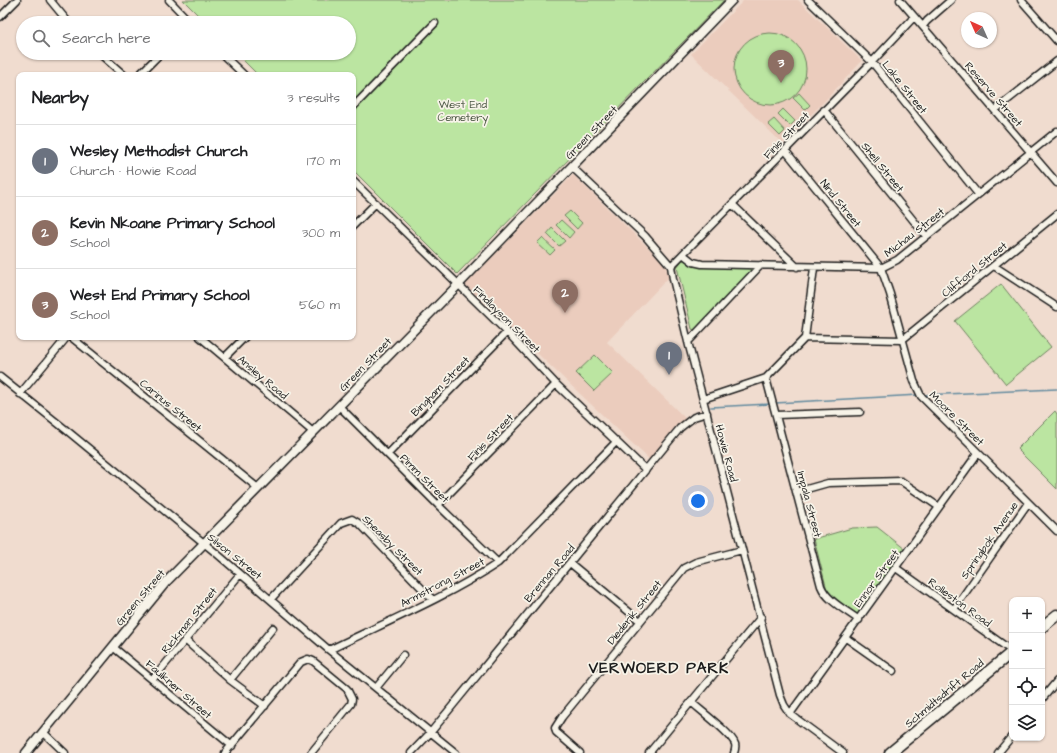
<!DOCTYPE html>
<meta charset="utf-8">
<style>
:root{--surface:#fff;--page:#f2f2f2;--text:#202124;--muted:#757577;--line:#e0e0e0;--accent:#c8321e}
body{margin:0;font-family:"Architects Daughter",sans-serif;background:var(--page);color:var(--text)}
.controls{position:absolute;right:12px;bottom:12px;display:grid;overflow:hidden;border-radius:8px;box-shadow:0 1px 3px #0004}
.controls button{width:36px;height:36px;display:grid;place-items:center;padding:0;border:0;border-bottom:1px solid var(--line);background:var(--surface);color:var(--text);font:20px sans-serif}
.compass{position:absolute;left:961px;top:12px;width:36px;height:36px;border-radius:50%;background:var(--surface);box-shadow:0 1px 3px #0004;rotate:315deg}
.you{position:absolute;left:698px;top:501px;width:14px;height:14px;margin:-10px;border:3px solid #fff;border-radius:50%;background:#1a73e8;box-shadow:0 0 0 6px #1a73e833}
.badge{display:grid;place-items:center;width:26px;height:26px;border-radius:50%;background:var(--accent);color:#fff;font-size:13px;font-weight:700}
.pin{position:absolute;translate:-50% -33px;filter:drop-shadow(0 1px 2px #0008)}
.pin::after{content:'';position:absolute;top:21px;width:14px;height:12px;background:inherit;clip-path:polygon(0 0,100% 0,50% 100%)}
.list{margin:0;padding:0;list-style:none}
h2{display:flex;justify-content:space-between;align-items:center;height:52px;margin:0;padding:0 16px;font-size:17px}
h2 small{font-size:13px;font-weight:400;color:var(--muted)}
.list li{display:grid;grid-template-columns:26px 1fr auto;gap:12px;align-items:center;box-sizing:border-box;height:72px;padding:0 16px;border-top:1px solid var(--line)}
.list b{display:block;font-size:15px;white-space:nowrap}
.list p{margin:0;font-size:13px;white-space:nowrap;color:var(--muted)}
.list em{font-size:13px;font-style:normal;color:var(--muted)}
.icon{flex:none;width:22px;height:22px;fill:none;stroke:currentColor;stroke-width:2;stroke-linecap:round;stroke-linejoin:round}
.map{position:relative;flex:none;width:1057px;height:753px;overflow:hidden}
.search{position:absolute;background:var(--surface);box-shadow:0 1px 3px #0004;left:16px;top:16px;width:340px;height:44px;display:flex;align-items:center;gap:10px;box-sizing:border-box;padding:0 14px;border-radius:22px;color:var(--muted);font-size:15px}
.panel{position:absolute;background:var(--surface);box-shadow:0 1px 3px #0004;left:16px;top:72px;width:340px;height:268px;border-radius:8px}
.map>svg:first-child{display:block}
</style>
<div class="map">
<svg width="1057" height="753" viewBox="0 0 1057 753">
<rect width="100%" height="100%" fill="#f0dccf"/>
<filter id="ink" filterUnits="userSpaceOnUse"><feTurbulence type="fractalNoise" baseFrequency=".025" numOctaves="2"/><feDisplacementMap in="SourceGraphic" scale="8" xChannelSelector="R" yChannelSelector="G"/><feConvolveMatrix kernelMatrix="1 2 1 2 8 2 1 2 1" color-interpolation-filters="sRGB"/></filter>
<g filter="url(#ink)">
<!-- built -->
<path fill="#ebccbd" d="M744 0H798L862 61 820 106 782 143 691 54Z
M573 175 665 264 669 277 607 342 685 418 650 460 465 285Z"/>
<!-- green -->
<path fill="#bbe5a1" stroke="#6c805e" d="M183 0H724L457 274 353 170V75H258L236 53H349V23H206Z
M734 69a36 36 0 1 1 72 0a36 36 0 1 1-72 0Z
M799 93 810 105 805 110 793 98Z
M783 109 795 121 790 126 778 114Z
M774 119 785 131 780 136 768 124Z
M570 211 582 223 577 229 564 216Z
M561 220 574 232 569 238 556 225Z
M552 228 565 241 559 246 547 234Z
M542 238 555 250 550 255 537 243Z
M683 259H687L691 262 755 267 696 331 692 329 677 267Z
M1001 284 1051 347 1006 384 955 321Z
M595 355 613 373 594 391 576 373Z
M1055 411 1057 414V489L1017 449Z
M877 527 905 549 856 616 828 594 814 539 852 528Z"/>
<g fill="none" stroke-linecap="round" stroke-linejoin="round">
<!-- stream -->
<path stroke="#648b9f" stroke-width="1.5" d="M923 395 1057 389
M775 403 919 395
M711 407 771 404"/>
<defs>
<path id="minor" d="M50 0 69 23
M169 0 191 23
M808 0 872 62 978 194
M900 0 1057 183
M1021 0 1057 41
M0 17 17 0
M923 26 927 21 951 0
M99 53 124 75
M221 53 244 75
M139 75 161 53
M353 107 435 23
M824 110 926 236
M995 110 1057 61
M785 150 881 268 890 294 914 381 921 396 1057 531
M572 167 645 236 671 266 673 279 688 342 780 695 784 705 790 714 843 753
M353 181 507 332 556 384 646 470
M732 204 797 267
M353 226 376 203
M684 255 693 262 702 264 881 268 897 260 1057 131
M671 266 872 62 914 17
M994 266 1057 307
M71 337 258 488
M200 337 313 432
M805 338 902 340 1057 214
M688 342 761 265
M225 357 245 337
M0 377 65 429 216 553 329 650 456 753
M766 378 821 586C827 601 846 610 859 620
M20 394 67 337
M703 399 766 378 805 338 814 268
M339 406 438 505 498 563
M776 415 860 412
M388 454 507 332
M796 492 828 483 901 481 939 507
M438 505 556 384
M570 563 640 621
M896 568 1012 651
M271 599 341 523 352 519 360 524 433 600
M954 609 1028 503
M846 638 893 671
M185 640 230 680 265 706
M113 647 232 746
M329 650C386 622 445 598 498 563L616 442
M153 679 240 574
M230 680 273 628
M376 688 403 655
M1042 699 1057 681
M691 702C700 710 732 734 735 744 736 747 735 750 734 753
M790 714 978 453
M43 732 65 753
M225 753 301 662 308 659 313 661 347 689 352 699 351 704 311 753
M411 753 431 732 680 428 694 417 707 413
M580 753 556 732 555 728 562 717 684 568 696 562 742 550
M649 753 761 617
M998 753 1012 736"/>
<path id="tertiary" d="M26 753 166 582 455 288 732 0"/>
<path id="trunk" d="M1042 627 1057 615
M890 753 1012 652"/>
</defs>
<!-- minor casing -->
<use href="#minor" stroke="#1c1c1c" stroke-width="9"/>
<!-- tertiary casing -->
<use href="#tertiary" stroke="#1c1c1c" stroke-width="11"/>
<!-- trunk casing -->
<use href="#trunk" stroke="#1c1c1c" stroke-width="13"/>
<!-- minor -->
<use href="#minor" stroke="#f7f3e8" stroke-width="6"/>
<!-- tertiary -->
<use href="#tertiary" stroke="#f7f3e8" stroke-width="8"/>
<!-- trunk -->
<use href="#trunk" stroke="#f7f3e8" stroke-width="10"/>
</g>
</g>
<g text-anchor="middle" stroke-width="3.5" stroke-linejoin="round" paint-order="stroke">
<!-- street labels -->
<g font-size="11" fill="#1c1c1c" stroke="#f7f3e8">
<text transform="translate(905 87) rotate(51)" y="4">Lake Street</text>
<text transform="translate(994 94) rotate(49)" y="4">Reserve Street</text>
<text transform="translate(591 132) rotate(-46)" y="4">Green Street</text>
<text transform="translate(786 135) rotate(-46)" y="4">Finis Street</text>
<text transform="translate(883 167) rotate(51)" y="4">Shell Street</text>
<text transform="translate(841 203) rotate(51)" y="4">Nind Street</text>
<text transform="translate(914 232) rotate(-38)" y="4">Michau Street</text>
<text transform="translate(974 269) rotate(-39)" y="4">Clifford Street</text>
<text transform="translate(507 319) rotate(45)" y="4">Findlayson Street</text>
<text transform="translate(365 364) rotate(-46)" y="4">Green Street</text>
<text transform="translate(263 377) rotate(40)" y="4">Ansley Road</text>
<text transform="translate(440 386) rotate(-46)" y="4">Bingham Street</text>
<text transform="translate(171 405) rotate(39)" y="4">Carinus Street</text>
<text transform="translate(957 418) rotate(45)" y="4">Moore Street</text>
<text transform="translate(490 437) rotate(-46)" y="4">Finis Street</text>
<text transform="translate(727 453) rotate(75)" y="4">Howie Road</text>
<text transform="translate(425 478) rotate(45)" y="4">Pimm Street</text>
<text transform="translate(810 504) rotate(75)" y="4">Impala Street</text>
<text transform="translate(989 540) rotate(-55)" y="4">Springbok Avenue</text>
<text transform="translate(393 545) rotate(45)" y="4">Sheasby Street</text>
<text transform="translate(235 556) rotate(39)" y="4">Silson Street</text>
<text transform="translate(549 573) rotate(-50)" y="4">Brennan Road</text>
<text transform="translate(876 578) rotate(-54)" y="4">Ennor Street</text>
<text transform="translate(442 582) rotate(-28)" y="4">Armstrong Street</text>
<text transform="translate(140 597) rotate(-50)" y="4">Green Street</text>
<text transform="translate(960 602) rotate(36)" y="4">Rolleston Road</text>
<text transform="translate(634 612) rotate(-51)" y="4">Diederik Street</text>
<text transform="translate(189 620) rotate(-51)" y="4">Rickman Street</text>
<text transform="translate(179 689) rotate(41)" y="4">Faulkner Street</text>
<text transform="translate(944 693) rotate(-40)" y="4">Schmidtsdrift Road</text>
</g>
<!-- park labels -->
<g font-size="11" fill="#4c5844" stroke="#f7f3e8">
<text x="463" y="108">West End<tspan x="463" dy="13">Cemetery</tspan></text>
</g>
<!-- district labels -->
<g font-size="15" font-weight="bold" letter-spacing="1" fill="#1c1c1c" stroke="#f7f3e8">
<text x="659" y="673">VERWOERD PARK</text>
</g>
</g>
</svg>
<div class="controls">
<button>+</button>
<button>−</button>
<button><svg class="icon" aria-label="locate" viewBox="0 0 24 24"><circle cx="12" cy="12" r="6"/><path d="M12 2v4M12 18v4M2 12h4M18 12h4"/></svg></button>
<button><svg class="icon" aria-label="layers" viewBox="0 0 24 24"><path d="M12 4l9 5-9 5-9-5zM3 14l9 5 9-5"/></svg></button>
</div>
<svg class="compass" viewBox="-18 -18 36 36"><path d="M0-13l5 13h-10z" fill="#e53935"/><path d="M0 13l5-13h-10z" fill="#757577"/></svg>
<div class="you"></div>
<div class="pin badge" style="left:669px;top:375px;background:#6b7280">1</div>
<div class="pin badge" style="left:565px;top:313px;background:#8d6e63">2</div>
<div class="pin badge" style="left:781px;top:83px;background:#8d6e63">3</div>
<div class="search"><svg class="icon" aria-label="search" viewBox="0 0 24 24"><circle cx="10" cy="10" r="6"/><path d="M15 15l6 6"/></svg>Search here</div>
<section class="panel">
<h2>Nearby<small>3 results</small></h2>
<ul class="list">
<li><span class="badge" style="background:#6b7280">1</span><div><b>Wesley Methodist Church</b><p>Church · Howie Road</p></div><em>170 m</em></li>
<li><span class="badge" style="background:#8d6e63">2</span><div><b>Kevin Nkoane Primary School</b><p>School</p></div><em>300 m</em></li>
<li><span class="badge" style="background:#8d6e63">3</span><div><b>West End Primary School</b><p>School</p></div><em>560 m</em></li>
</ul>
</section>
</div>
